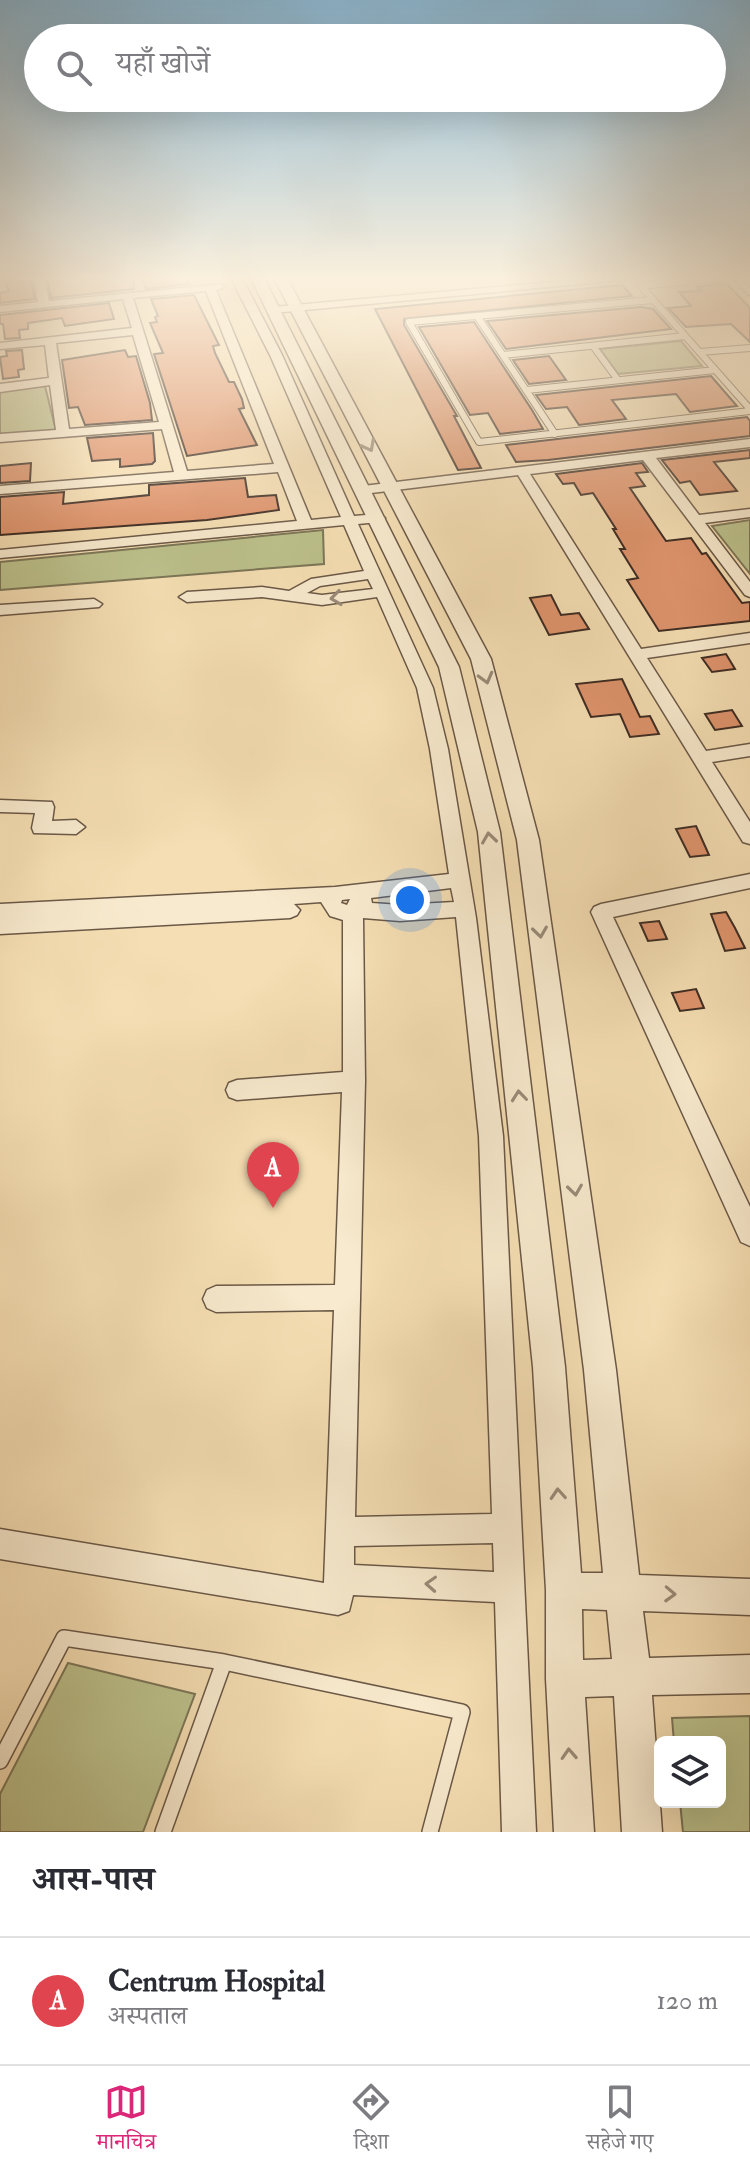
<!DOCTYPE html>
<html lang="hi">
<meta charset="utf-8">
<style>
:root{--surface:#fff;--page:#f7f7f7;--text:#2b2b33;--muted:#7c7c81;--line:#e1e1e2;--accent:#db2777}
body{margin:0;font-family:"IM FELL Double Pica","Noto Serif Devanagari",serif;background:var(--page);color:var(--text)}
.controls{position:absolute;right:24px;bottom:24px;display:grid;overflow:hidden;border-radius:12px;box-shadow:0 8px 32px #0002}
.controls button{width:72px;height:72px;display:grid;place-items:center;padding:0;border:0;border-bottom:2px solid var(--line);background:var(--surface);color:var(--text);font:40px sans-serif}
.you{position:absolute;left:410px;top:900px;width:28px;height:28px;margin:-20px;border:6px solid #fff;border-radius:50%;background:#1a73e8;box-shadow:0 0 0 12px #1a73e833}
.badge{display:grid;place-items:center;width:52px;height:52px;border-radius:50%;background:var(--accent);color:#fff;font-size:26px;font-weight:700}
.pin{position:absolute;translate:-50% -66px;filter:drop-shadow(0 2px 4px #0008)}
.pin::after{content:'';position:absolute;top:42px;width:28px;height:24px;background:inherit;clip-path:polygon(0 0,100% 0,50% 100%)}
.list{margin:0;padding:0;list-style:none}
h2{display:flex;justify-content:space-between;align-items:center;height:104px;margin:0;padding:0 32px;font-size:34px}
h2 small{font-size:26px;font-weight:400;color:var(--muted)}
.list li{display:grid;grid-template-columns:52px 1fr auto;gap:24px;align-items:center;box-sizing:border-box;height:128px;padding:0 32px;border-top:2px solid var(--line)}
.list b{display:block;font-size:30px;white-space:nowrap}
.list p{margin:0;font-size:26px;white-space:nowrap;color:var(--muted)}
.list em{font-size:26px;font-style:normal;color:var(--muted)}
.icon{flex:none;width:44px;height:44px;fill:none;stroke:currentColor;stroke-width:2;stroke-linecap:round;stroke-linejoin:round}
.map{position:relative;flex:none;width:750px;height:1832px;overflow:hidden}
.search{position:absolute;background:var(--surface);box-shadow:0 8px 32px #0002;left:24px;right:24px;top:24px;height:88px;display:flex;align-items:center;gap:20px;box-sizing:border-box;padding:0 28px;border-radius:44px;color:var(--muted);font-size:30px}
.sheet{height:232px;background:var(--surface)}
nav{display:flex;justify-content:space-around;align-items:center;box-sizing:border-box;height:112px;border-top:2px solid var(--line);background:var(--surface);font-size:22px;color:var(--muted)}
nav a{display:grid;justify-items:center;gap:4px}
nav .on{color:var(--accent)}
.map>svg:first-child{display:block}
</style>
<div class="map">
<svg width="750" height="1832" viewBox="0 0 750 1832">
<rect width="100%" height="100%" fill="#f5deb3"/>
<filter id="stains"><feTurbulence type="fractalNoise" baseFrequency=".0025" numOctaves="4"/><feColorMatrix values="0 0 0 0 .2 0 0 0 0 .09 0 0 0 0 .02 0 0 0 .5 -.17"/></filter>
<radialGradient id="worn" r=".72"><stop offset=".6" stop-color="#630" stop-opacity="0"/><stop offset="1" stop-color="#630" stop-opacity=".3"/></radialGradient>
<!-- green -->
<path fill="#bcc18c" stroke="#7c7658" stroke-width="2" d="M681 341 702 366 618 374 600 349Z
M45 386 56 431 0 435V391Z
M750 520V574L712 526Z
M323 530 324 564 0 590V562Z
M68 1663 195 1694 143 1832H0V1794Z
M750 1716V1832H683L680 1802H720V1742H674L672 1718Z"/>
<!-- building -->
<path fill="#df946d" stroke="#3c2c23" stroke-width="2" d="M18 278 22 282 31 281 35 299 0 303V293L9 291 5 283Z
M134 278V289L51 298 47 279Z
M142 278H187L189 284 146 289Z
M726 283 750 308V342L731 324 686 327 668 308 691 306 679 292 701 291 697 287Z
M622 285 632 296 404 319V325L457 416H454L481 468 458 470 375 309Z
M194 295 219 345 213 346 215 353 229 382H234L242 399 244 408 239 409 257 445 187 456 154 354 163 353 150 323 157 322 155 317 158 316 151 299Z
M109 303 114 319 65 326 62 318 28 323V329L19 330 20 338 5 339 3 324H0V315Z
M641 307 653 309 671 329 506 349 487 321Z
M474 322 532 410 543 429 500 434 488 413 470 415 419 327Z
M22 350 24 369 18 370 19 377 3 379 0 357 7 356 6 351Z
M125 350 128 357 136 356 150 403 152 420 85 425 78 407 69 408 62 360Z
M549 356 566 380 529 384 513 360Z
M711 376 737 406 690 412 676 394 612 400 626 419 579 425 567 407 546 409 536 395Z
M747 417 750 421V436L548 460 516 462 506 445Z
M153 433 155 461 152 464 120 467V459L92 461 87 438Z
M750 450V458L714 462 737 491 700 495 690 481 680 483 662 460Z
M31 463 30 481 0 483V466Z
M642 463 648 472 636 473 645 486 630 488 666 541 691 538 702 554 706 553 742 603 750 602V621L659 631 627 580 638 578 620 549H625L613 529H616L593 493 581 495 574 483 563 484 556 474Z
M245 478 248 497 276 495 279 510 207 520 0 535V497L64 492 63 504 149 495V485Z
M551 595 561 615 579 613 589 629 549 635 530 598Z
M726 654 735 669 712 672 702 658Z
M622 679 640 717 650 716 659 734 630 737 620 714 591 717 576 684Z
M732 710 742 726 715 730 705 714Z
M696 826 709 855 690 857 676 829Z
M726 912 735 928 745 948 725 951 711 914Z
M659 921 667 939 648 941 640 923Z
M696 989 704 1008 680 1011 672 993Z"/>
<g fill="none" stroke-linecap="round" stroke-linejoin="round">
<defs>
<path id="service-far1" d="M723 278 641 286 750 409
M735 278 750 292
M653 300 409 322 479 442 750 411
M477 316 555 434
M593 346 618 380
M700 352 750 348
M503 355 685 336
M527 390 715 370"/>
<path id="service" d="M0 1761 64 1638 224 1662 462 1712 430 1832
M163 1832 224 1662"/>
<path id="minor" d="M0 278H9L0 282Z
M34 278H44L49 301 223 284V288L216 290 311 520 341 517 270 355 231 278H242L282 355 354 516 378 514 385 518 378 522 358 524 433 688 448 749 476 918 503 1136 536 1832H502L495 1602 353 1595 349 1611 338 1615 0 1559V1529L324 1583 334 1310 216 1312 207 1308 203 1299 207 1290 216 1286 335 1285 342 1092 237 1100 229 1097 226 1090 229 1083 237 1080 343 1072V920L330 916 321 902 294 904 300 910 297 915 290 918 0 934V904L335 887 449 874 430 749 417 688 377 597 322 605 262 597 187 602 179 597 187 592 262 587 289 591 311 579 364 571 344 525 0 558V550L297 521 278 472 0 494V486L174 472 162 429 0 442V434L56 430 50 385 0 392V384L49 378 45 345 0 349V343L132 328 123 299 0 312V306L38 302ZM206 291 274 464 187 471 133 298ZM133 335 159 422 69 429 56 343ZM368 579 373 589 322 595 307 593 320 586ZM451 888 454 902 400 905 372 903 371 898ZM350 899 347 905 341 903 342 900ZM456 917 479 1136 492 1514 355 1517 365 1081 363 918 400 921ZM493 1543 494 1572 354 1565V1546Z
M597 278H644L273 313 267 310 273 307Z
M750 439V447L656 458 699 515 750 509V517L705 523 750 582V597L745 595 643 460 530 474 641 649 750 633V643L647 658 706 751 750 744V756L712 762 750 822V844L743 842 518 475 363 494 356 490 363 486Z
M94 599 102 604 99 607 0 615V605Z
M0 800 52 802 54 807 52 821 76 820 85 827 76 834 34 833 32 828 35 813 0 812Z
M750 874V888L613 917 750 1207V1246L741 1242 591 912 594 907 601 904Z"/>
<path id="tertiary" d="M251 278H264L459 667 500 832 565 1367 581 1573H603L584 1370 517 840 471 659 274 278H287L491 659 539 840 616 1370 639 1575 750 1579V1615L643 1611 649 1658 750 1655V1693L652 1695 662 1832H622L614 1696 585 1697 594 1832H554L546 1679V1590L533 1367 478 832 439 667ZM582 1609 607 1610 612 1659 583 1660Z"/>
</defs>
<!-- service-far1 casing -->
<use href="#service-far1" stroke="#6a5847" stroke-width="8"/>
<!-- service casing -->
<use href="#service" stroke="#6a5847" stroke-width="18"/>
<!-- minor casing -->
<use href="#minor" stroke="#6a5847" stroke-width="3"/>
<!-- tertiary casing -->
<use href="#tertiary" stroke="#6a5847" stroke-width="3"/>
<!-- service-far1 -->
<use href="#service-far1" stroke="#f8eace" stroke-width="6"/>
<!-- service -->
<use href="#service" stroke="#f8eace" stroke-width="15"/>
<!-- minor -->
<use href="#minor" fill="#f8eace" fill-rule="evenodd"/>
<!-- tertiary -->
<use href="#tertiary" fill="#f8eace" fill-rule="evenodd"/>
</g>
<!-- one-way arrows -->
<defs><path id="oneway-chevron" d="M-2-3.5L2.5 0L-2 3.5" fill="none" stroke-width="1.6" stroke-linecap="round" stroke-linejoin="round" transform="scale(2)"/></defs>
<g stroke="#9a8b78">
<use href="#oneway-chevron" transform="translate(369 446) rotate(62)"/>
<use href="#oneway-chevron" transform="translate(336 598) rotate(172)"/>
<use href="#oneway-chevron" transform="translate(486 678) rotate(75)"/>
<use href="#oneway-chevron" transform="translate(489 838) rotate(-98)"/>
<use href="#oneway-chevron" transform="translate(540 932) rotate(82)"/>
<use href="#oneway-chevron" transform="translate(519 1096) rotate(-96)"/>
<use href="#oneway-chevron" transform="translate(575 1190) rotate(82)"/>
<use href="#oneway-chevron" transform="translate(558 1494) rotate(-94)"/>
<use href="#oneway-chevron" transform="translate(431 1584) rotate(-177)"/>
<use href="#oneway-chevron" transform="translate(670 1594) rotate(2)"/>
<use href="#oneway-chevron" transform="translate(569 1754) rotate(-93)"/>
</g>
<!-- sky -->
<linearGradient id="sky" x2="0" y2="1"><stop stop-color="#8ab7d3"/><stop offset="0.52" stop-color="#faf0dd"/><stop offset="1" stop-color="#faf0dd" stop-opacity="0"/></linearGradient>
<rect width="750" height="535" fill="url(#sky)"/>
<rect width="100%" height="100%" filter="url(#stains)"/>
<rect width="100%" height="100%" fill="url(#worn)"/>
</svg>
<div class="controls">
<button><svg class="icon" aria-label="layers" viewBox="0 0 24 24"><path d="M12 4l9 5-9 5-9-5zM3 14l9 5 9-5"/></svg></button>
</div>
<div class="you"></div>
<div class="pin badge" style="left:273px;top:1208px;background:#e0444e">A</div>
<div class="search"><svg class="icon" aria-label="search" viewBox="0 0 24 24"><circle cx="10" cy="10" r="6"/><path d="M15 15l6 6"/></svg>यहाँ खोजें</div>
</div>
<section class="sheet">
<h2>आस-पास<small></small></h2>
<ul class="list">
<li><span class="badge" style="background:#e0444e">A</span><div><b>Centrum Hospital</b><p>अस्पताल</p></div><em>120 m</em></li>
</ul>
</section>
<nav>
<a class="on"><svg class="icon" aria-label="map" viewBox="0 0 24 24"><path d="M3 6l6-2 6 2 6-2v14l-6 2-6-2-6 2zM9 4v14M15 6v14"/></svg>मानचित्र</a>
<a><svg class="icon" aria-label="directions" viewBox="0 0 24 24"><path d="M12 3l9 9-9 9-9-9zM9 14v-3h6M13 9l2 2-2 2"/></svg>दिशा</a>
<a><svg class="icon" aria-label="saved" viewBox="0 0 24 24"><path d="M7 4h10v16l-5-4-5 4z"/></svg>सहेजे गए</a>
</nav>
